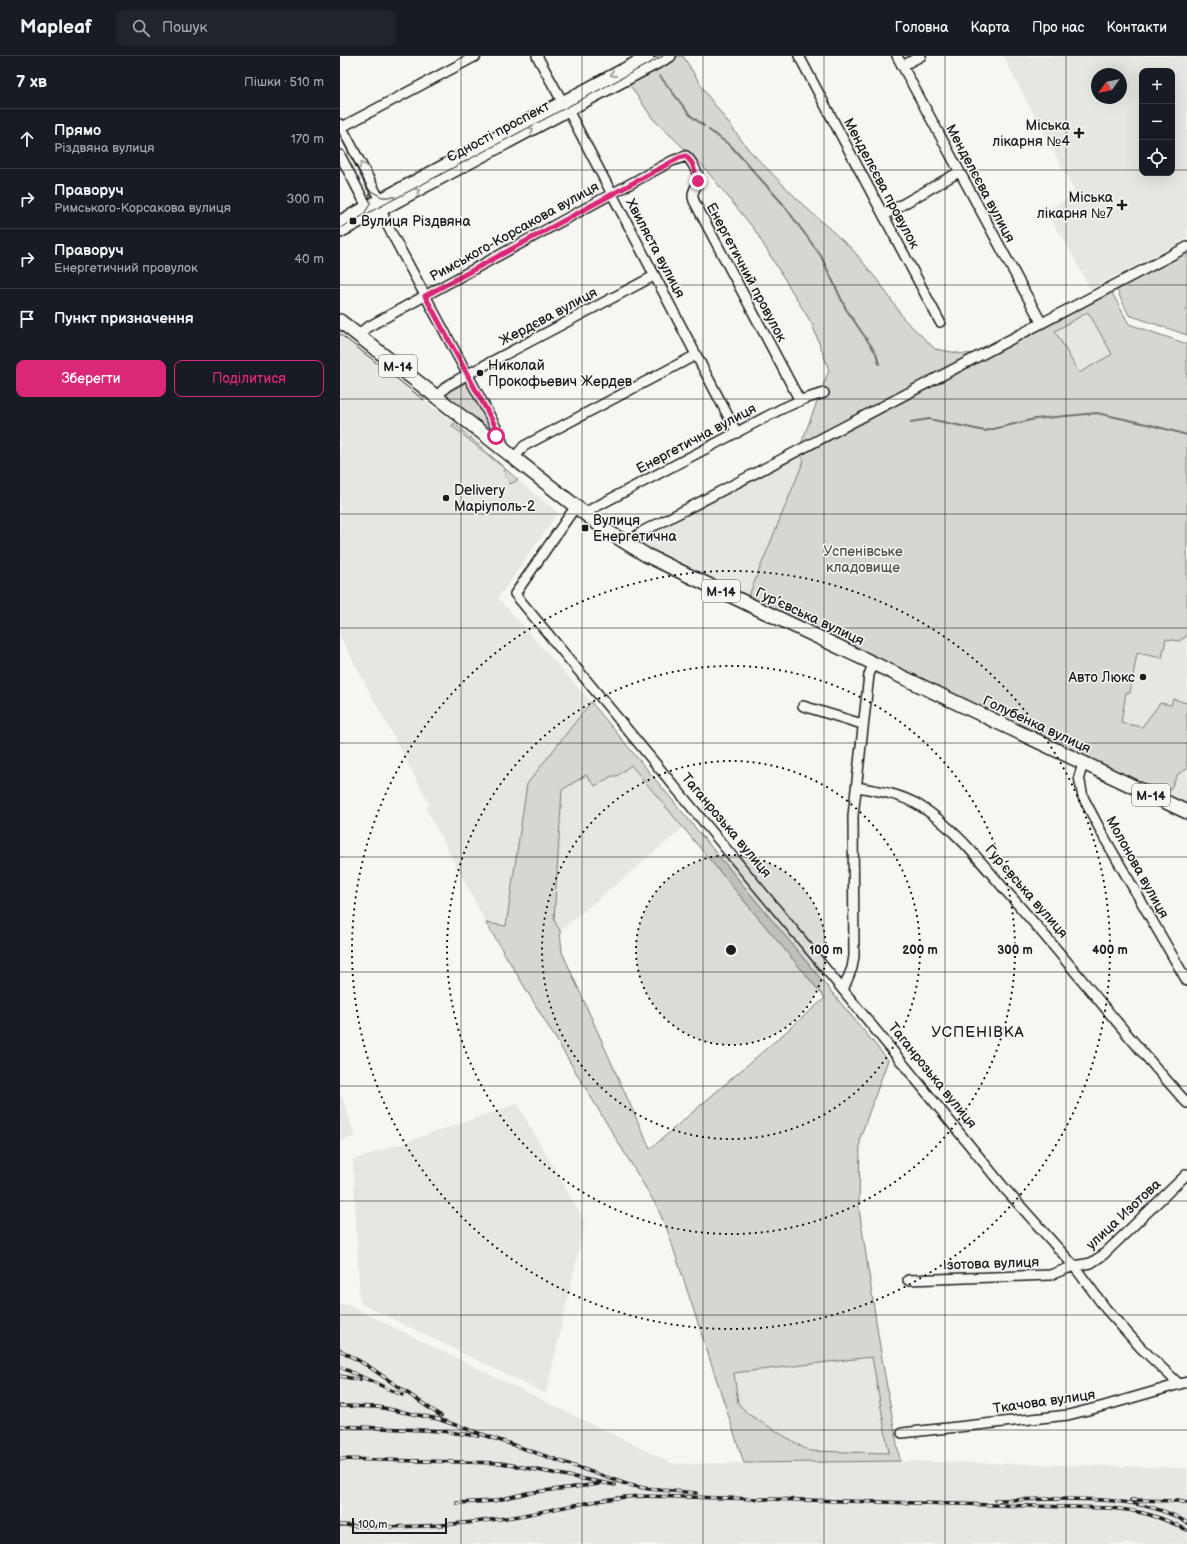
<!DOCTYPE html>
<html lang="uk">
<meta charset="utf-8">
<style>
:root{--surface:#171b24;--page:#20242c;--text:#f1f3f6;--muted:#9ea1a6;--line:#363941;--accent:#db2777}
body{margin:0;font-family:"Balsamiq Sans",sans-serif;background:var(--page);color:var(--text)}
.controls{position:absolute;right:12px;top:12px;display:grid;overflow:hidden;border-radius:8px;box-shadow:0 4px 16px #0002}
.controls button{width:36px;height:36px;display:grid;place-items:center;padding:0;border:0;border-bottom:1px solid var(--line);background:var(--surface);color:var(--text);font:20px sans-serif}
.compass{position:absolute;left:751px;top:12px;width:36px;height:36px;border-radius:50%;background:var(--surface);box-shadow:0 4px 16px #0002;rotate:237deg}
.scale{position:absolute;left:12px;bottom:10px;width:95px;box-sizing:border-box;padding-left:4px;border:2px solid #1c1c1c;border-top:0;font-size:11px;line-height:14px;white-space:nowrap;color:#1c1c1c;-webkit-text-stroke:3px #f6f6f2;paint-order:stroke}
.stop{position:absolute;width:12px;height:12px;margin:-9px;border:3px solid #db2777;border-radius:50%;background:#fff}
.stop.end{background:#db2777;border-color:#fff;box-shadow:0 1px 4px #0008}
.list{margin:0;padding:0;list-style:none}
h2{display:flex;justify-content:space-between;align-items:center;height:52px;margin:0;padding:0 16px;font-size:17px}
h2 small{font-size:13px;font-weight:400;color:var(--muted)}
.list li{display:grid;grid-template-columns:26px 1fr auto;gap:12px;align-items:center;box-sizing:border-box;height:60px;padding:0 16px;border-top:1px solid var(--line)}
.list b{display:block;font-size:15px;white-space:nowrap}
.list p{margin:0;font-size:13px;white-space:nowrap;color:var(--muted)}
.list em{font-size:13px;font-style:normal;color:var(--muted)}
.actions{display:flex;gap:8px;padding:12px 16px}
.actions a{flex:1;padding:9px 0;border:1px solid var(--accent);border-radius:8px;text-align:center;font-size:14px;color:var(--accent)}
.actions .main{background:var(--accent);color:#fff}
.icon{flex:none;width:22px;height:22px;fill:none;stroke:currentColor;stroke-width:2;stroke-linecap:round;stroke-linejoin:round}
.map{position:relative;flex:none;width:847px;height:1488px;overflow:hidden}
header{display:flex;align-items:center;gap:24px;box-sizing:border-box;height:56px;padding:0 20px;background:var(--surface);border-bottom:1px solid var(--line)}
header strong{font-size:19px}
nav{display:flex;gap:22px;margin-inline-start:auto;font-size:14px}
.search{width:280px;height:36px;background:var(--page);display:flex;align-items:center;gap:10px;box-sizing:border-box;padding:0 14px;border-radius:8px;color:var(--muted);font-size:15px}
main{display:flex}
aside{flex:1;background:var(--surface)}
.map>svg:first-child{display:block}
</style>
<header>
<strong>Mapleaf</strong>
<div class="search"><svg class="icon" aria-label="search" viewBox="0 0 24 24"><circle cx="10" cy="10" r="6"/><path d="M15 15l6 6"/></svg>Пошук</div>
<nav><a>Головна</a><a>Карта</a><a>Про нас</a><a>Контакти</a></nav>
</header>
<main>
<aside>
<h2>7 хв<small>Пішки · 510 m</small></h2>
<ul class="list">
<li><svg class="icon" aria-label="ahead" viewBox="0 0 24 24"><path d="M12 20V5M6 11l6-6 6 6"/></svg><div><b>Прямо</b><p>Різдвяна вулиця</p></div><em>170 m</em></li>
<li><svg class="icon" aria-label="right" viewBox="0 0 24 24"><path d="M7 20v-9h11M14 6l5 5-5 5"/></svg><div><b>Праворуч</b><p>Римського-Корсакова вулиця</p></div><em>300 m</em></li>
<li><svg class="icon" aria-label="right" viewBox="0 0 24 24"><path d="M7 20v-9h11M14 6l5 5-5 5"/></svg><div><b>Праворуч</b><p>Енергетичний провулок</p></div><em>40 m</em></li>
<li><svg class="icon" aria-label="arrive" viewBox="0 0 24 24"><path d="M6 21V4h12l-3 4 3 4H6"/></svg><div><b>Пункт призначення</b></div></li>
</ul>
<div class="actions"><a class="main">Зберегти</a><a>Поділитися</a></div>
</aside>
<div class="map">
<svg width="847" height="1488" viewBox="0 0 847 1488">
<rect width="100%" height="100%" fill="#f6f6f2"/>
<filter id="ink" filterUnits="userSpaceOnUse"><feTurbulence type="fractalNoise" baseFrequency=".025" numOctaves="2"/><feDisplacementMap in="SourceGraphic" scale="8" xChannelSelector="R" yChannelSelector="G"/><feConvolveMatrix kernelMatrix="1 2 1 2 8 2 1 2 1" color-interpolation-filters="sRGB"/></filter>
<g filter="url(#ink)">
<!-- built -->
<path fill="#e6e6e2" fill-rule="evenodd" d="M663 0H847V183L750 233 721 177 719 178 707 154 736 138ZM802 15H832V117H802ZM757 18H781V42H757Z
M748 256 772 298 739 317 715 275Z
M0 279 114 367 112 370 164 412 165 420 170 428 178 424 218 457 158 542 251 646 187 728 166 870 146 867 86 752 90 749 0 580Z
M458 396 464 404 407 544 287 486Z
M847 580V647L833 643 831 650 820 647 802 671 781 667 787 637H790L797 597 825 583 839 585Z
M291 709 343 772 220 875 214 864 222 734 246 718 255 730 272 720H277Z
M847 713V749L827 740 838 718Z
M0 1036 15 1080 0 1085Z
M177 1048 245 1166 206 1338 20 1247 13 1104Z
M0 1248 8 1249 333 1408 560 1405 847 1412V1488H0Z
M532 1301 550 1397 469 1395 408 1358 398 1347 394 1317Z"/>
<!-- green -->
<path fill="#d6d6d2" stroke="#797977" fill-rule="evenodd" d="M334 0H343L368 40 409 94 461 147 513 194 542 230 564 263 595 293 623 298 643 297 770 233 789 268 847 288V580L839 585 826 583 822 602 797 597 790 637H786L781 667 802 671 820 647 831 649 833 643 847 647V713L838 718 827 740 407 544 464 404 458 396 489 314 472 268 414 173 363 110 313 63 287 25ZM748 256 772 298 739 317 715 275Z
M847 196V279L789 259 776 233Z
M127 326 154 376V378L103 339Z
M114 367 178 424 170 428 165 420 164 412 112 370Z
M251 646 548 1004 520 1082 519 1153 540 1291 560 1405 404 1407 327 1173 316 1149 146 867 166 870 187 728ZM291 709 485 942 310 1093 222 896 220 875 214 864 222 734 246 719 255 730 272 720H277ZM532 1301 549 1397 469 1395 408 1358 398 1347 394 1317Z"/>
<g fill="none" stroke-linecap="round" stroke-linejoin="round">
<!-- stream -->
<path stroke="#727271" stroke-width="2" d="M320 20 350 59 364 70
M369 74 391 90 443 148 481 200 506 253 536 297 539 308
M571 366 589 363 645 375 695 363 757 357 811 369 847 379"/>
<defs>
<path id="minor" d="M197 0 222 45
M459 0 600 266
M557 0 701 266
M562 10 581 0
M228 54 397 377
M0 68 40 144
M0 72 136 0
M0 99 27 151
M42 153 45 165 159 377 165 394
M544 159 619 116
M19 280 26 272 332 105 346 100C351 104 360 119 358 126 355 134 351 136 354 145L460 345
M96 341 107 330 128 318 314 220
M174 402 184 390 356 299
M236 450 175 538 503 934 666 1134 734 1210 766 1253 801 1292 839 1328
M244 457 441 353 464 343 484 337
M288 490C297 477 306 473 320 467L847 191
M463 650 522 668
M743 707 739 721 743 741 764 781 847 925
M517 731C539 735 561 738 580 750 614 771 640 805 666 835 728 904 784 978 847 1047
M503 934 512 912 514 900 513 760 529 619 533 608
M568 1224 710 1219 734 1210 751 1207 763 1199 847 1118
M562 1377 728 1359 764 1350 847 1326"/>
<path id="major" d="M0 165 308 0
M0 176 330 0"/>
<path id="highway" d="M0 265 267 475 306 499 404 546 847 756"/>
</defs>
<!-- minor casing -->
<use href="#minor" stroke="#1c1c1c" stroke-width="12"/>
<!-- major casing -->
<use href="#major" stroke="#1c1c1c" stroke-width="14"/>
<!-- highway casing -->
<use href="#highway" stroke="#1c1c1c" stroke-width="16"/>
<!-- minor -->
<use href="#minor" stroke="#f6f6f2" stroke-width="9"/>
<!-- major -->
<use href="#major" stroke="#f6f6f2" stroke-width="11"/>
<!-- highway -->
<use href="#highway" stroke="#f6f6f2" stroke-width="13"/>
<!-- tram -->
<path stroke="#1c1c1c" stroke-width="1" d="M0 80 29 136 30 148 24 158
M27 133 42 141H55
M0 172 323 0
M0 278 84 344"/>
<defs>
<path id="rail" d="M0 1294 28 1310 101 1360
M0 1311 62 1339
M0 1320 20 1324
M0 1350 38 1351 98 1363 289 1429 309 1433 356 1437
M0 1370 101 1375 138 1380
M0 1403 161 1407 275 1429
M655 1444C710 1444 800 1435 847 1467
M791 1444 838 1445 847 1447
M117 1447 154 1445 187 1437 259 1428
M0 1469C56 1473 111 1470 166 1462 206 1456 245 1445 286 1441 305 1439 326 1441 346 1441L768 1452C799 1454 819 1460 847 1474"/>
</defs>
<!-- rail casing -->
<use href="#rail" stroke="#1c1c1c" stroke-width="3.5"/>
<!-- rail -->
<use href="#rail" stroke="#f6f6f2" stroke-width="2" stroke-dasharray="6" stroke-linecap="butt"/>
</g>
<!-- one-way arrows -->
<defs><path id="oneway-chevron" d="M-2-3.5L2.5 0L-2 3.5" fill="none" stroke-width="1.6" stroke-linecap="round" stroke-linejoin="round"/></defs>
<g stroke="#949492">
<use href="#oneway-chevron" transform="translate(273 18) rotate(152)"/>
<use href="#oneway-chevron" transform="translate(191 74) rotate(-28)"/>
<use href="#oneway-chevron" transform="translate(22 109) rotate(-118)"/>
<use href="#oneway-chevron" transform="translate(77 135) rotate(-28)"/>
</g>
</g>
<g fill="none" stroke-linecap="round" stroke-linejoin="round" filter="url(#ink)">
<!-- route -->
<path stroke="#db2777" stroke-width="5" d="M156 380 159 377 85 240 339 102 346 100 352 107 358 125"/>
</g>
<!-- grid -->
<path fill="none" stroke="#1c1c1c" stroke-width="1" stroke-opacity="0.55" d="M121 0V1488M242 0V1488M363 0V1488M484 0V1488M605 0V1488M726 0V1488M0 114H802M832 114H847M0 229H847M0 343H847M0 458H847M0 572H847M0 687H847M0 801H847M0 916H847M0 1030H847M0 1145H847M0 1259H847M0 1374H847"/>
<!-- distance rings -->
<circle cx="391" cy="894" r="95" fill="#1c1c1c" fill-opacity=".12"/>
<g fill="none" stroke="#1c1c1c" stroke-width="2" stroke-dasharray="2 4">
<circle cx="391" cy="894" r="95"/>
<circle cx="391" cy="894" r="189"/>
<circle cx="391" cy="894" r="284"/>
<circle cx="391" cy="894" r="379"/>
</g>
<!-- markers -->
<g fill="#1c1c1c" stroke="#f6f6f2" stroke-width="1.5">
<path d="M737 71h4v4h4v4h-4v4h-4v-4h-4v-4h4z"/>
<path d="M780 143h4v4h4v4h-4v4h-4v-4h-4v-4h4z"/>
<rect x="9" y="161" width="8" height="8" rx="2"/>
<circle cx="140" cy="317" r="4"/>
<circle cx="106" cy="442" r="4"/>
<rect x="241" y="468" width="8" height="8" rx="2"/>
<circle cx="803" cy="621" r="4"/>
</g>
<g text-anchor="middle" stroke-width="3" stroke-linejoin="round" paint-order="stroke">
<!-- shield labels -->
<g fill="#f6f6f2" stroke="#5d5d5c" stroke-width="1">
<rect x="39" y="299" width="38" height="22" rx="3"/>
<rect x="362" y="524" width="38" height="22" rx="3"/>
<rect x="792" y="728" width="38" height="22" rx="3"/>
</g>
<g font-size="13" font-weight="bold" fill="#1c1c1c">
<text x="58" y="315">М-14</text>
<text x="381" y="540">М-14</text>
<text x="811" y="744">М-14</text>
</g>
<!-- poi labels -->
<g font-size="14" fill="#1c1c1c" stroke="#f6f6f2" text-anchor="start">
<text x="730" y="74" text-anchor="end">Міська<tspan x="730" dy="16">лікарня №4</tspan></text>
<text x="773" y="146" text-anchor="end">Міська<tspan x="773" dy="16">лікарня №7</tspan></text>
<text x="21" y="170">Вулиця Різдвяна</text>
<text x="148" y="314">Николай<tspan x="148" dy="16">Прокофьевич Жердев</tspan></text>
<text x="114" y="439">Delivery<tspan x="114" dy="16">Марiуполь-2</tspan></text>
<text x="253" y="469">Вулиця<tspan x="253" dy="16">Енергетична</tspan></text>
<text x="795" y="626" text-anchor="end">Авто Люкс</text>
</g>
<!-- street labels -->
<g font-size="14" fill="#1c1c1c" stroke="#f6f6f2">
<text transform="translate(158 75) rotate(-28)" y="5">Єдності проспект</text>
<text transform="translate(542 127) rotate(62)" y="5">Менделєєва провулок</text>
<text transform="translate(641 127) rotate(62)" y="5">Менделєєва вулиця</text>
<text transform="translate(174 175) rotate(-29)" y="5">Римського-Корсакова вулиця</text>
<text transform="translate(316 192) rotate(62)" y="5">Хвиляста вулиця</text>
<text transform="translate(407 216) rotate(62)" y="5">Енергетичний провулок</text>
<text transform="translate(208 260) rotate(-28)" y="5">Жердєва вулиця</text>
<text transform="translate(356 382) rotate(-28)" y="5">Енергетична вулиця</text>
<text transform="translate(470 560) rotate(25)" y="5">Гур’євська вулиця</text>
<text transform="translate(697 668) rotate(25)" y="5">Голубенка вулиця</text>
<text transform="translate(387 769) rotate(50)" y="5">Таганрозька вулиця</text>
<text transform="translate(798 811) rotate(61)" y="5">Молонова вулиця</text>
<text transform="translate(687 835) rotate(49)" y="5">Гур’євська вулиця</text>
<text transform="translate(593 1019) rotate(51)" y="5">Таганрозька вулиця</text>
<text transform="translate(783 1158) rotate(-43)" y="5">улица Изотова</text>
<text transform="translate(651 1207) rotate(-2)" y="5">Ізотова вулиця</text>
<text transform="translate(704 1345) rotate(-8)" y="5">Ткачова вулиця</text>
</g>
<!-- park labels -->
<g font-size="14" fill="#545453" stroke="#f6f6f2">
<text x="523" y="500">Успенівське<tspan x="523" dy="16">кладовище</tspan></text>
</g>
<!-- neighbourhood labels -->
<g font-size="15" letter-spacing="1" fill="#1c1c1c" stroke="#f6f6f2">
<text x="638" y="981">УСПЕНІВКА</text>
</g>
</g>
<circle cx="391" cy="894" r="6" fill="#1c1c1c" stroke="#f6f6f2" stroke-width="2"/>
<g font-size="12" text-anchor="middle" font-weight="bold" fill="#1c1c1c" stroke="#f6f6f2" stroke-width="3" stroke-linejoin="round" paint-order="stroke">
<text x="486" y="898">100 m</text>
<text x="580" y="898">200 m</text>
<text x="675" y="898">300 m</text>
<text x="770" y="898">400 m</text>
</g>
</svg>
<div class="controls">
<button>+</button>
<button>−</button>
<button><svg class="icon" aria-label="locate" viewBox="0 0 24 24"><circle cx="12" cy="12" r="6"/><path d="M12 2v4M12 18v4M2 12h4M18 12h4"/></svg></button>
</div>
<svg class="compass" viewBox="-18 -18 36 36"><path d="M0-13l5 13h-10z" fill="#e53935"/><path d="M0 13l5-13h-10z" fill="#9ea1a6"/></svg>
<div class="scale">100 m</div>
<div class="stop" style="left:156px;top:380px"></div>
<div class="stop end" style="left:358px;top:125px"></div>
</div>
</main>
